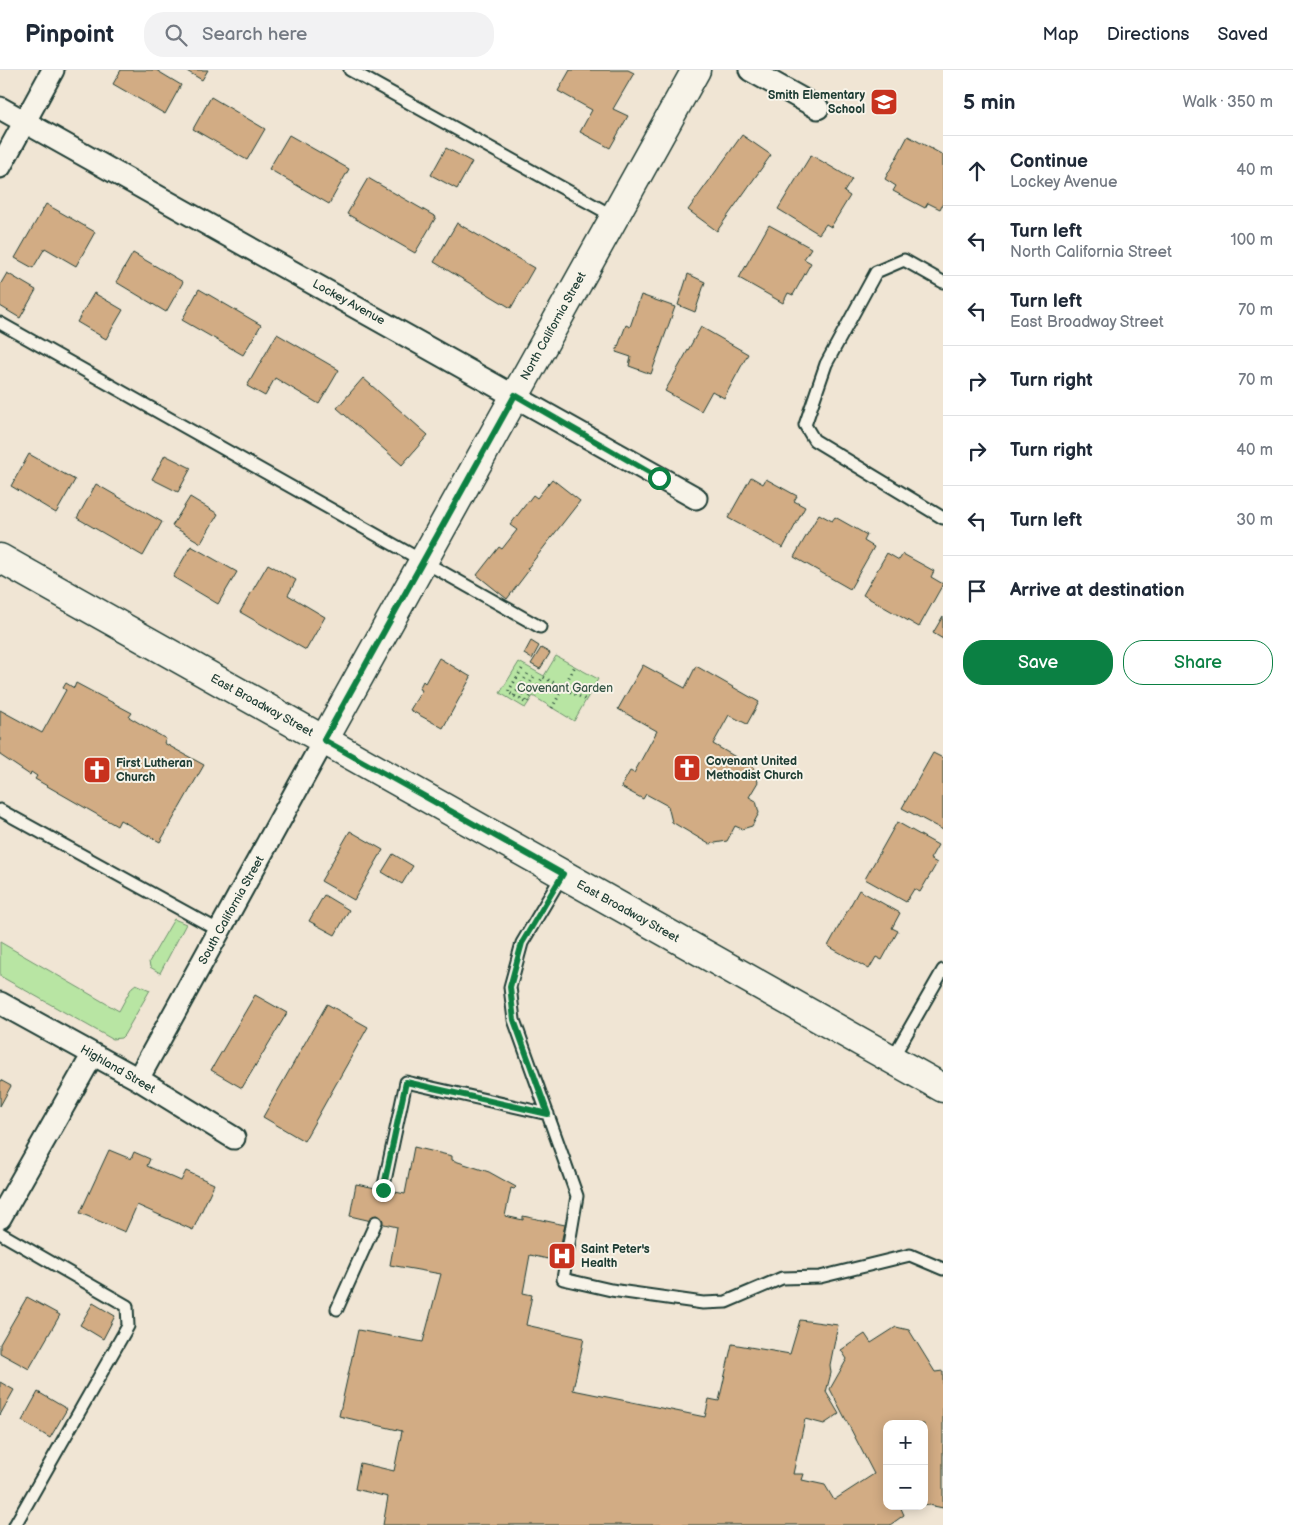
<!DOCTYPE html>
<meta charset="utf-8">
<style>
:root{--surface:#fff;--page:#f2f2f3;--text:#1f2937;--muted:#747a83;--line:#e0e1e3;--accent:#0b8043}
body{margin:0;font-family:"Balsamiq Sans",sans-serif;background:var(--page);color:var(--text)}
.controls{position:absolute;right:15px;bottom:15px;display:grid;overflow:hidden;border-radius:10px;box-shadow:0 2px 12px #0003}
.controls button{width:45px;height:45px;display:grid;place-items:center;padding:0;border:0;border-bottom:1px solid var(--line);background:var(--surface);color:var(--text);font:25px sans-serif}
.stop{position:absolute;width:15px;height:15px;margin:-11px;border:4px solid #0b8043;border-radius:50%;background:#fff}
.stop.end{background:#0b8043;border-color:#fff;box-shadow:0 1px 5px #0008}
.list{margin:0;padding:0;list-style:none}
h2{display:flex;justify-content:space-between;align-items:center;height:65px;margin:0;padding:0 20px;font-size:21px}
h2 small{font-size:16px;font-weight:400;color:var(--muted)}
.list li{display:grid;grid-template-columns:32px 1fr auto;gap:15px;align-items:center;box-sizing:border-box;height:70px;padding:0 20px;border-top:1px solid var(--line)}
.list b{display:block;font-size:19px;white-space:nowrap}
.list p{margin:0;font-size:16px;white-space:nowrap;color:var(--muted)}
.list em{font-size:16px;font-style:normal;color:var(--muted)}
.actions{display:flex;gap:10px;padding:15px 20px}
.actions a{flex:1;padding:11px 0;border:1px solid var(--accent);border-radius:20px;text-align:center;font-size:18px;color:var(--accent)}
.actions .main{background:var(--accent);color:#fff}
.icon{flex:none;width:28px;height:28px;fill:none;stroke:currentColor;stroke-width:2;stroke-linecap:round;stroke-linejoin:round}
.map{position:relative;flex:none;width:943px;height:1455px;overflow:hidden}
header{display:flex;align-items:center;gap:30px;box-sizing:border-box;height:70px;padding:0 25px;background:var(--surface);border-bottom:1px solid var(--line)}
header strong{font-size:24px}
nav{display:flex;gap:28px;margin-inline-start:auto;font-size:18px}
.search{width:350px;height:45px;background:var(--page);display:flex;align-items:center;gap:12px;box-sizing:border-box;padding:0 18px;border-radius:20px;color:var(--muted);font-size:19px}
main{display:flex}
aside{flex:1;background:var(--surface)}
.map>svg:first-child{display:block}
</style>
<header>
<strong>Pinpoint</strong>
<div class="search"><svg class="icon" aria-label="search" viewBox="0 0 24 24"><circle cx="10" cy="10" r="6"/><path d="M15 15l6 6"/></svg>Search here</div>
<nav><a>Map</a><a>Directions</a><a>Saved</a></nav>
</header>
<main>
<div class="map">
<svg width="943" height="1455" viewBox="0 0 943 1455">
<rect width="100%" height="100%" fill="#f0e5d4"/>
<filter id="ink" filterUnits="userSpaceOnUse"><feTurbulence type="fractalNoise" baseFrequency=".02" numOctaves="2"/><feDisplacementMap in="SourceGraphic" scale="10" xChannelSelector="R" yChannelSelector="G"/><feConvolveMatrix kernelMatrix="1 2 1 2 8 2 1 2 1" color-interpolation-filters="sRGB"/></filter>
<g filter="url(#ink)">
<!-- green -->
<path fill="#b8e5a3" stroke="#6c916c" d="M556 586 598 609 574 651 533 626 525 638 500 623 519 592 544 606Z
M174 849 186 854 160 903 150 897 149 892Z
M0 872 119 941 132 917 136 914 150 920 124 965 121 968 112 969 0 906Z"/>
<!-- building -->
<path fill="#d2ac84" stroke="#1f3d34" d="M121 0H156L181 15 165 44 113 14Z
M185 0H208L202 10Z
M570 0H628L634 3 613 39 628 46 610 78 580 62 592 40 558 21Z
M211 27 265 59 247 90 193 59Z
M289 65 349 99 329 134 269 99Z
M742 65 771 85 717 161 688 140Z
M908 66 943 85V133L940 139 928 133 925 138 893 121 896 116 885 109Z
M446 78 472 92 457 119 431 105Z
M811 85 852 109 844 122 850 126 831 157 826 154 819 164 778 139Z
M368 108 436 147 415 183 347 144Z
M46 134 95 162 76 196 45 178 33 198 15 188Z
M457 153 534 198 511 238 434 192Z
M769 155 811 178 804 189 811 193 793 225 788 223 783 233 739 208Z
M133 183 183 212 166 242 116 212Z
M7 203 36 220 20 248 0 236V215Z
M688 204 705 212 695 242 678 235Z
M199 219 261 255 243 285 182 250Z
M94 223 123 240 106 269 77 252Z
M641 225 675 237 651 304 629 296 631 287 616 282 626 255 630 257Z
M701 257 748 284 724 328 712 321 701 341 665 321Z
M277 264 339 300 319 334 275 308 265 326 247 316Z
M363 308 428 365 402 395 337 338Z
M29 384 75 410 56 443 11 416Z
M165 385 191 398 178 422 152 409Z
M751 407 763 414 766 409 797 426 794 431 805 437 783 478 728 448Z
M552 409 580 431 527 499 529 500 507 529 477 505 499 477 502 479 517 460 510 455 533 425 537 428Z
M96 414 162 452 143 486 77 448Z
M190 427 218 444 201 473 172 456Z
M819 444 832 451 835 447 867 465 864 471 874 477 850 519 794 487Z
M191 476 237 502 218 534 173 507Z
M887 483 899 490 903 484 934 501 931 507 943 514 919 557 863 525Z
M268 494 296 510 288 525 325 547 306 580 240 542Z
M943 546V569L933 563Z
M531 571 539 576 532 589 524 584Z
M541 578 550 583 540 599 531 594Z
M439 588 471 607 443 658 410 640 422 620 419 619 423 611 425 613Z
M643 595 685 618 696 596 759 632 747 654 729 645 713 674 753 697 758 712 749 727 756 731 759 743 752 756 742 759 735 756 727 771 709 774 672 752 668 736 646 724 643 729 621 717 630 701 634 703 657 661 618 639Z
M66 613 74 618 76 613 132 643 129 647 166 669 164 673 204 695 160 772 120 750 117 756 35 709 37 706 31 702 30 705 0 685V640L42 663 66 620 63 618Z
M933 683 943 688V760L902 738Z
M897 752 938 775 930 789 937 793 920 822 914 819 906 832 865 809Z
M350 761 383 780 354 830 321 811Z
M393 784 413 796 402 814 382 802Z
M859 820 900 843 892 858 898 861 882 890 876 887 869 899 828 876Z
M324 825 349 840 335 865 309 851Z
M255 925 287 943 242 1018 211 1000Z
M327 934 368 957 304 1071 263 1047Z
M0 1010 11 1016 0 1036Z
M414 1077 452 1086V1090L489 1102 516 1117 514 1119 511 1118 505 1146 523 1150V1146L565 1155 557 1191 530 1185 523 1223 532 1225 526 1255 584 1268 573 1320 705 1347 709 1329 719 1331 732 1274 790 1284 800 1250 838 1255 830 1295 831 1303 826 1322 839 1344 824 1354 805 1349 793 1404H804L802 1410 825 1415 834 1430 874 1404 830 1319 847 1289 841 1280 865 1264 871 1273 896 1257 909 1260 935 1302 943 1301V1438L924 1434V1354H887V1436H900L904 1445 890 1455H383L388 1427 355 1419 360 1393 394 1401 402 1361 339 1346 358 1260 423 1272 441 1204 390 1195 397 1157 350 1146 356 1114 405 1124Z
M109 1080 131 1089 134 1082 150 1089 147 1096 181 1111 186 1101 214 1114 193 1160 137 1135 125 1162 80 1143Z
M27 1227 60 1245 29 1299 0 1283V1274Z
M93 1233 115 1246 103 1269 80 1255Z
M0 1312 14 1320 0 1345Z
M38 1322 67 1339 50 1368 22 1351Z"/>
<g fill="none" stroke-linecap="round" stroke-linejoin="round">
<defs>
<path id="service" d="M350 0 613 146
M943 212 904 190 876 202 826 294 805 355 814 370 943 448
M0 253 540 557
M0 740 220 861
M563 804 522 873 510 917 514 950 577 1126 563 1209 611 1220 703 1233 726 1232 782 1208 820 1207 910 1185 943 1199
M892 989 943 900
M383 1120 406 1012 548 1044
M0 1163 127 1236 128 1256 15 1455
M337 1239 376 1152"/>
<path id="minor" d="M750 0 818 38
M0 38 696 428
M0 97 53 0
M0 933 138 1009 234 1068
M138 1009 324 670
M0 1148 93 984"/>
<path id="tertiary" d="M0 488 943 1018
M324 670 696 0"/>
</defs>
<!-- service casing -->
<use href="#service" stroke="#1f3d34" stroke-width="15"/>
<!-- minor casing -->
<use href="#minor" stroke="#1f3d34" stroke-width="25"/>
<!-- tertiary casing -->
<use href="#tertiary" stroke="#1f3d34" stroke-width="31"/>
<!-- path -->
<path stroke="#1f3d34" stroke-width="3" stroke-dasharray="1 4" stroke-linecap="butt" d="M522 599 508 622 526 633 543 607 586 630
M514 626 529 602
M520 629 535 605
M552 638 575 596"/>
<!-- service -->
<use href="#service" stroke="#f7f3e8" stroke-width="11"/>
<!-- minor -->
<use href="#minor" stroke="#f7f3e8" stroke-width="21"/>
<!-- tertiary -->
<use href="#tertiary" stroke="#f7f3e8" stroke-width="28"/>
</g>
</g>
<g fill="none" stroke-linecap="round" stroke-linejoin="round" filter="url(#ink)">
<!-- route -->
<path stroke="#0b8043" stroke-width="6" d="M383 1120 406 1012 548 1044 514 950 510 917 522 873 563 804 324 670 515 325 659 408"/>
</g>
<!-- icons -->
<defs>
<symbol id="school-square" viewBox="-11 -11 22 22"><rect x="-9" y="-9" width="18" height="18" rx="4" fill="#c8321e" stroke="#f7f3e8"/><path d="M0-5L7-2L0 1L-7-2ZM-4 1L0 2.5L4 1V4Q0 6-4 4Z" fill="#fff"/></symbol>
<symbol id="church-square" viewBox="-11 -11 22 22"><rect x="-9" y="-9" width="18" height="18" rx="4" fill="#c8321e" stroke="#f7f3e8"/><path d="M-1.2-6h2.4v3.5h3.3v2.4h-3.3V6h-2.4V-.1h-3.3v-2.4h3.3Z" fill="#fff"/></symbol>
<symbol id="hospital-square" viewBox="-11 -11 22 22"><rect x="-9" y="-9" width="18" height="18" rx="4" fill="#c8321e" stroke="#f7f3e8"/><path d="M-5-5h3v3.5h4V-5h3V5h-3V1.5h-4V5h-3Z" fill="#fff"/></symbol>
</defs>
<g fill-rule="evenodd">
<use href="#school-square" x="868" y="16" width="32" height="32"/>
<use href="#church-square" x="671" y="682" width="32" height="32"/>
<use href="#church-square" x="81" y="684" width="32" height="32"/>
<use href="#hospital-square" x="546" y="1170" width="32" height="32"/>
</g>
<g text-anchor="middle" stroke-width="4" stroke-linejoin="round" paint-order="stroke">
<!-- poi labels -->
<g font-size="12" font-weight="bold" fill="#1f3d34" stroke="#f7f3e8" text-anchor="start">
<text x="865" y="29" text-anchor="end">Smith Elementary<tspan x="865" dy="14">School</tspan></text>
<text x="706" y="695">Covenant United<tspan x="706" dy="14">Methodist Church</tspan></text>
<text x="116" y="697">First Lutheran<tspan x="116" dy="14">Church</tspan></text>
<text x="581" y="1183">Saint Peter's<tspan x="581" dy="14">Health</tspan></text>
</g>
<!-- street labels -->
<g font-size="12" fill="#1f3d34" stroke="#f7f3e8">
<text transform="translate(349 232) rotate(29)" y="4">Lockey Avenue</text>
<text transform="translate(553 256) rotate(-61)" y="4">North California Street</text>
<text transform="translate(262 635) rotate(29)" y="4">East Broadway Street</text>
<text transform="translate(231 840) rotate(-61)" y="4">South California Street</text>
<text transform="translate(628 841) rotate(29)" y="4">East Broadway Street</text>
<text transform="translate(118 999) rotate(30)" y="4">Highland Street</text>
</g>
<!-- park labels -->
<g font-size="12" fill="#365645" stroke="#f7f3e8">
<text x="565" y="622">Covenant Garden</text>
</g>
</g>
</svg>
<div class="controls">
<button>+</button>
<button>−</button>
</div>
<div class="stop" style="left:659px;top:408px"></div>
<div class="stop end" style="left:383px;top:1120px"></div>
</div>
<aside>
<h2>5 min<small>Walk · 350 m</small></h2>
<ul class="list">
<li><svg class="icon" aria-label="ahead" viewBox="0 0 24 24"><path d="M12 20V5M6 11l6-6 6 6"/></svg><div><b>Continue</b><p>Lockey Avenue</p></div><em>40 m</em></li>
<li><svg class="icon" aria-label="left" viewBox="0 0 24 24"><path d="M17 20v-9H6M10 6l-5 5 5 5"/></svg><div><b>Turn left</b><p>North California Street</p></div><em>100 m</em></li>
<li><svg class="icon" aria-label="left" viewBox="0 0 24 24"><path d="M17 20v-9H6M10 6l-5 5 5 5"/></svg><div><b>Turn left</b><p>East Broadway Street</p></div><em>70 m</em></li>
<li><svg class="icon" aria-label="right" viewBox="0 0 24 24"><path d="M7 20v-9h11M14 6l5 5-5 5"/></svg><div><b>Turn right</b></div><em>70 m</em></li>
<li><svg class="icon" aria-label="right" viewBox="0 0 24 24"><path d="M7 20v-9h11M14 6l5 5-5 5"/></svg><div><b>Turn right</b></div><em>40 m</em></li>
<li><svg class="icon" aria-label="left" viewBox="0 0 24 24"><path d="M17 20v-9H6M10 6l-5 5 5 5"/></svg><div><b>Turn left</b></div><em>30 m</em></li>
<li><svg class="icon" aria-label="arrive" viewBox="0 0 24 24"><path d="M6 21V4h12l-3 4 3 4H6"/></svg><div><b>Arrive at destination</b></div></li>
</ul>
<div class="actions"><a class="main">Save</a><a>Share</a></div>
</aside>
</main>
